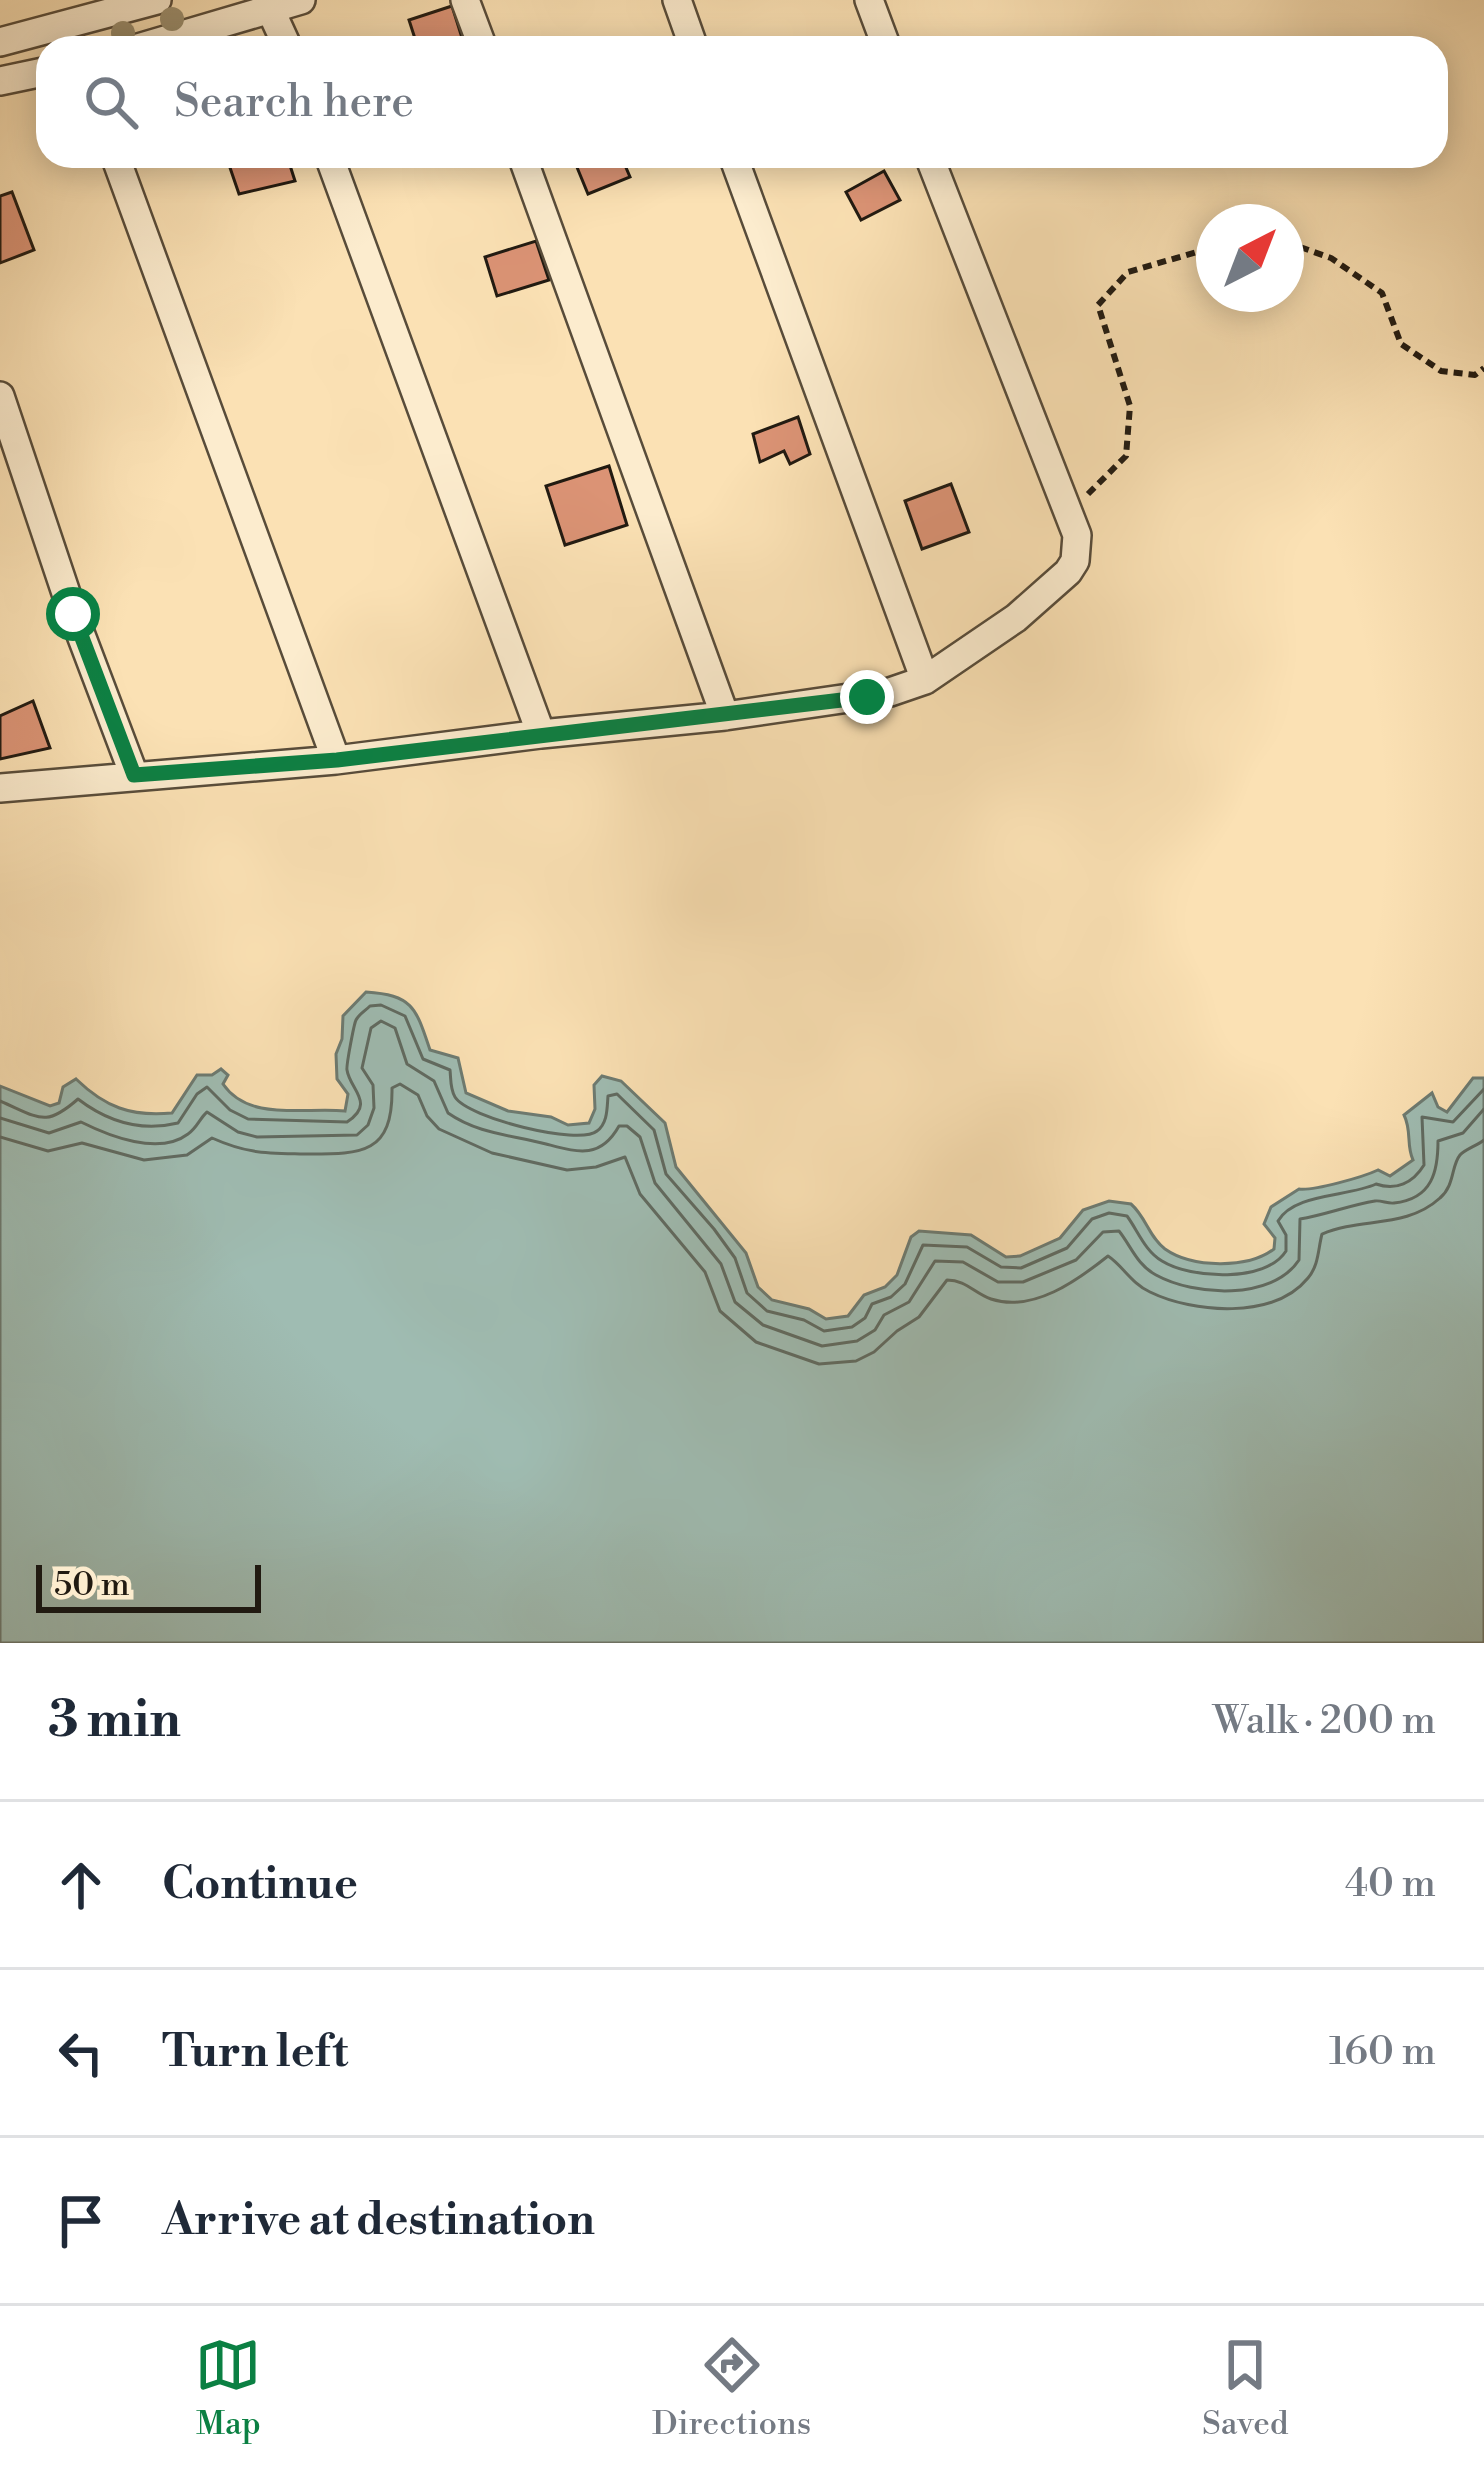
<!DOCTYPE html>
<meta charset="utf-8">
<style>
:root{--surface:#fff;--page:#f2f2f3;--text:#1f2937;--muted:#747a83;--line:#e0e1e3;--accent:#0b8043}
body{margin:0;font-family:"Libre Bodoni",serif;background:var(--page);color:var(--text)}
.compass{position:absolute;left:1196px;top:204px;width:108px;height:108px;border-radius:50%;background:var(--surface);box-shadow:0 6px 30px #0003;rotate:42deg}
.scale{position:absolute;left:36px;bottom:30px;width:225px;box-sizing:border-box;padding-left:12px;border:6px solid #211a11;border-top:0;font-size:33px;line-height:42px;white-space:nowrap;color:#211a11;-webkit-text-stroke:9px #fcecce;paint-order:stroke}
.stop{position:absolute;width:36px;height:36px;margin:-27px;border:9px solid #0b8043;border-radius:50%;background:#fff}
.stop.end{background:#0b8043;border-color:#fff;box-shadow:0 3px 12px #0008}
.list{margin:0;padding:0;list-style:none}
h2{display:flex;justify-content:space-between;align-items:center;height:156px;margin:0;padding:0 48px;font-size:51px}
h2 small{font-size:39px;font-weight:400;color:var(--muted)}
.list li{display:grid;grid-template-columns:78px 1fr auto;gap:36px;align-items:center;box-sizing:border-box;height:168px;padding:0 48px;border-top:3px solid var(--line)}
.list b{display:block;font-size:45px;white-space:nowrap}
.list em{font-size:39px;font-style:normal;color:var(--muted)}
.icon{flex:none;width:66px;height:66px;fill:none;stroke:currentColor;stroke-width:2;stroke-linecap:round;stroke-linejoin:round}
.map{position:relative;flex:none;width:1484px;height:1643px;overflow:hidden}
.search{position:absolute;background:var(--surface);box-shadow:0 6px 30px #0003;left:36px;right:36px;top:36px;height:132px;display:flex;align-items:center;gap:30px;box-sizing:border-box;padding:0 42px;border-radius:36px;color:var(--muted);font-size:45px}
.sheet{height:660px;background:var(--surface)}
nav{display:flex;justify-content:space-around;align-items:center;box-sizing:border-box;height:168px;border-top:3px solid var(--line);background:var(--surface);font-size:33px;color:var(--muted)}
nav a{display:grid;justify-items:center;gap:6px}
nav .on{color:var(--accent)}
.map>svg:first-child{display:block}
</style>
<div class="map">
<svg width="1484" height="1643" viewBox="0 0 1484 1643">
<rect width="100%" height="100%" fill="#fbe1b4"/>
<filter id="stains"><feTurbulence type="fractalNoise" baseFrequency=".00167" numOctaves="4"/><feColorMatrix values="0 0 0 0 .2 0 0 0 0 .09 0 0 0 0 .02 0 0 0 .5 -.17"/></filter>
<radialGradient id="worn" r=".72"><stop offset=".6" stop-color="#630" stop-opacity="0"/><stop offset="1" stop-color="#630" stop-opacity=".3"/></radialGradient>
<!-- water -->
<path fill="#9fbcb2" stroke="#6d7b72" stroke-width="3" d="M366 992C413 995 416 1008 430 1050L458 1058 466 1093 508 1111 551 1117 568 1125 589 1123 595 1109 594 1085 602 1076 621 1081 665 1123 676 1167 746 1253 758 1287 772 1300 809 1309 826 1319 848 1316 864 1295 885 1287 897 1275 911 1237 919 1231 971 1235 1006 1257 1020 1256 1060 1238 1083 1210 1109 1201 1131 1204C1146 1217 1149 1237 1165 1249 1192 1268 1248 1269 1274 1249L1275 1238 1264 1224 1271 1207 1299 1189C1314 1191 1363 1177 1378 1170L1390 1176 1413 1160C1406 1145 1412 1131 1404 1115L1432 1093 1438 1107 1447 1112 1473 1078H1484V1643H0V1086L50 1106 59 1103 63 1087 76 1079C105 1107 131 1117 172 1113L197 1075H212L221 1069 228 1075 223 1084C249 1122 304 1107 345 1111L348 1094 337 1079 336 1054 342 1039 343 1016Z"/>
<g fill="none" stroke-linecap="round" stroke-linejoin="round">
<!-- shore -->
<path stroke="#606b62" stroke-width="3" d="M0 1101C40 1118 45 1128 78 1099 108 1122 141 1132 178 1123L197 1094 207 1087 230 1110 248 1119 347 1122C376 1103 350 1090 347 1070 346 1066 354 1024 356 1020 359 1014 365 1011 370 1006L381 1005 405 1016 423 1059 450 1070C451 1079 450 1089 455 1097 468 1118 579 1146 597 1131 608 1123 607 1107 608 1096L617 1094 654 1130 666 1174 714 1229 735 1258 747 1293 767 1311 804 1320 824 1331 852 1327 865 1318 872 1304 891 1297 905 1284 923 1245 967 1247 1001 1267 1021 1268 1067 1248 1092 1219 1109 1213 1127 1216C1138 1231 1145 1251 1162 1261 1191 1279 1266 1283 1286 1251V1235L1278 1221C1294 1193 1348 1197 1376 1184 1396 1191 1413 1183 1424 1165L1422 1117 1453 1122 1484 1089
M0 1118 49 1133 81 1122C109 1136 159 1156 188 1134 197 1128 200 1118 207 1112L238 1132 257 1137 357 1135 368 1125 374 1108 373 1085 362 1068 371 1028 381 1021 395 1028 407 1064 434 1081 448 1113C478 1134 512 1135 546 1144 577 1152 600 1160 619 1126H627L640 1137 655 1183 721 1264 735 1302 763 1325 822 1346 857 1341 875 1330 884 1315 909 1302 935 1261 963 1262 998 1282H1023L1076 1260 1103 1232 1119 1231C1131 1246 1137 1265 1156 1275 1194 1296 1272 1301 1299 1260L1300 1219C1325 1215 1350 1205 1375 1201 1381 1200 1388 1204 1394 1203 1433 1199 1438 1170 1438 1141L1463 1133 1484 1109
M0 1137 48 1151 82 1143 144 1160 187 1155 212 1138C248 1154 266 1153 304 1154 360 1154 393 1156 392 1088L400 1084 418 1095 427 1116 439 1129 492 1153 567 1170 596 1167 625 1157 640 1194 705 1272 720 1311 756 1342 819 1364 856 1361 874 1352 897 1331 919 1317 947 1280C966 1280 974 1293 991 1299 1033 1313 1078 1280 1108 1256 1122 1265 1132 1284 1150 1292 1193 1313 1274 1320 1308 1278 1319 1265 1318 1249 1322 1234 1361 1217 1406 1229 1440 1198 1455 1185 1451 1166 1460 1155 1464 1150 1478 1145 1484 1140"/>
</g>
<!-- building -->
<path fill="#db9375" stroke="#211a11" stroke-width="3" d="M452 6 463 41 443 48H418L409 20Z
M226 156H287L295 181 239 194Z
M585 156H621L630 177 588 194 574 160Z
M884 171 900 200 861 220 846 192Z
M12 192 34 250 0 263V196Z
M536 241 549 280 497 296 485 257Z
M798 417 810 454 790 464 784 451 760 462 753 434Z
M609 466 627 525 565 545 546 486Z
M951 484 969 532 922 549 905 501Z
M33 701 50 748 0 759V716Z"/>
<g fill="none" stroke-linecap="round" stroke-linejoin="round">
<defs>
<path id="minor" d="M266 0 288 48
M465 0 483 48
M677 0 694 48
M869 0 887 48
M0 42 157 0
M138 48 301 0
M0 81 48 71
M115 156 336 760
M329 156 541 734
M522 156 725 716
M733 156 925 680
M0 396 73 614 134 775
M0 788 336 760 541 734 725 716 890 692 925 680 1016 618 1068 572 1075 561 1077 535 929 156"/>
</defs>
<!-- minor casing -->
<use href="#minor" stroke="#584c3a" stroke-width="32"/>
<!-- path -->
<path stroke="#211a11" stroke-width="6" stroke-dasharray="9 6" stroke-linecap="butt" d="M1286 242 1331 258 1382 293 1401 344 1441 371 1475 375 1484 368
M1088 494 1126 456 1130 406 1098 305 1128 272 1214 247"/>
<!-- minor -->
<use href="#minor" stroke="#fcecce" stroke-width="27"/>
</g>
<!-- trees -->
<g fill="#9d906f">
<circle cx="172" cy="19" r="12"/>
<circle cx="123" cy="33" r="12"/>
</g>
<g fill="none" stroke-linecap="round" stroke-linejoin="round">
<!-- route -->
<path stroke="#0b8043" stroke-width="15" d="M73 614 134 775 337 760 867 697"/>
</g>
<rect width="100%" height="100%" filter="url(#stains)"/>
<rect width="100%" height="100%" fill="url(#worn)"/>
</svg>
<svg class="compass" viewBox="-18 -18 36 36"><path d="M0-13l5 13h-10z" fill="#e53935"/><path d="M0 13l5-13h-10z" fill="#747a83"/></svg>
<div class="scale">50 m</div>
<div class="stop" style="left:73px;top:614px"></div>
<div class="stop end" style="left:867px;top:697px"></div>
<div class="search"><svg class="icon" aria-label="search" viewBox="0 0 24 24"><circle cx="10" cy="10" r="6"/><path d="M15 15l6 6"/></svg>Search here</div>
</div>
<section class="sheet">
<h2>3 min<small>Walk · 200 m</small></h2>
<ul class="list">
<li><svg class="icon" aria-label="ahead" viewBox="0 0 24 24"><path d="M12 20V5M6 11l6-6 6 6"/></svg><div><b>Continue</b></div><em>40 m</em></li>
<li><svg class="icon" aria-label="left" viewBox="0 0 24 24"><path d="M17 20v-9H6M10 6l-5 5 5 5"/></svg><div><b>Turn left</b></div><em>160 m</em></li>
<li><svg class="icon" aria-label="arrive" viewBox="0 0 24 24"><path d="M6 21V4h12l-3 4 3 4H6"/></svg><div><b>Arrive at destination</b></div></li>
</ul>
</section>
<nav>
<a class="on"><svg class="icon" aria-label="map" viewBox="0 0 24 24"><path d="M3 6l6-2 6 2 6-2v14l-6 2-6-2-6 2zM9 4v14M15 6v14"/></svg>Map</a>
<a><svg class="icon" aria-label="directions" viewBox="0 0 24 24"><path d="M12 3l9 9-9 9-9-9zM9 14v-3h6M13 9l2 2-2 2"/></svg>Directions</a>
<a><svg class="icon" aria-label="saved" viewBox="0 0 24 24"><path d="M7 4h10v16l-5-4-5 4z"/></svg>Saved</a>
</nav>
